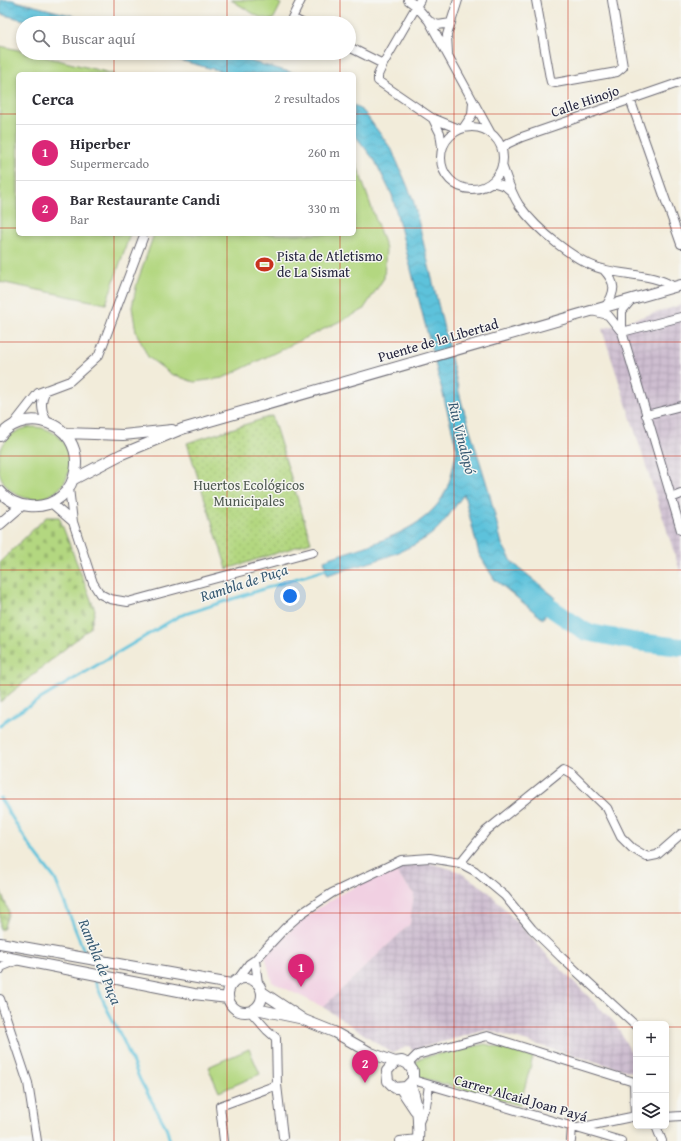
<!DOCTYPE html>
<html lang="es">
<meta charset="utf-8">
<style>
:root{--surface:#fff;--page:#f2f2f3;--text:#2b2b33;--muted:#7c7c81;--line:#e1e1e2;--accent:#db2777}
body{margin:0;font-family:"Gentium Book Plus",serif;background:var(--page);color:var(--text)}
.controls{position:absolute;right:12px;bottom:12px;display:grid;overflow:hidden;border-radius:6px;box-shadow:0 2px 6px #0003}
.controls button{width:36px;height:36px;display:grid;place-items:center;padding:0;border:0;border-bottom:1px solid var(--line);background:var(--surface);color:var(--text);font:20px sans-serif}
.you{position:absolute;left:290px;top:596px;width:14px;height:14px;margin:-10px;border:3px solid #fff;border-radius:50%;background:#1a73e8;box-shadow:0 0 0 6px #1a73e833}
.badge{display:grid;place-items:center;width:26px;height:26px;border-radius:50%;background:var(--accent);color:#fff;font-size:13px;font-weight:700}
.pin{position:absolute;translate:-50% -33px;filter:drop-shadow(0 1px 2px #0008)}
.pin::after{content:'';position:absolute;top:21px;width:14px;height:12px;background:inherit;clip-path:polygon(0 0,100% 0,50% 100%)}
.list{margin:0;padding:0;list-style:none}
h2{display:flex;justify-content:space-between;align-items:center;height:52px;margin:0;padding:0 16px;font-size:17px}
h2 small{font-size:13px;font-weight:400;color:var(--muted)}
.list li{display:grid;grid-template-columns:26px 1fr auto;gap:12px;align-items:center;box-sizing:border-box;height:56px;padding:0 16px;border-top:1px solid var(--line)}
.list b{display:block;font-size:15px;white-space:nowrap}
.list p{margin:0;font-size:13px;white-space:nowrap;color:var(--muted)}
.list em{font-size:13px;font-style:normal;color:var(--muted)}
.icon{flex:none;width:22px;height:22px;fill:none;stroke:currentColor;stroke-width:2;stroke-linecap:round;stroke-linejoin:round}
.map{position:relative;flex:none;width:681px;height:1141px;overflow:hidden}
.search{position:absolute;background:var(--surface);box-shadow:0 2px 6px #0003;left:16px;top:16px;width:340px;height:44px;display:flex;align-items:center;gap:10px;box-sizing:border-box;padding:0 14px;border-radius:22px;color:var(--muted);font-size:15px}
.panel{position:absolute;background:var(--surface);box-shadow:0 2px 6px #0003;left:16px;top:72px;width:340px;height:164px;border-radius:6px}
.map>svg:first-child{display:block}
</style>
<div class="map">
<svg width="681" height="1141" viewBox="0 0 681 1141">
<defs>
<pattern id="industrial-grid" width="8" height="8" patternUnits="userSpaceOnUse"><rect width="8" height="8" fill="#cebed0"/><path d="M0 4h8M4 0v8" fill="none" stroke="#b1a3b4"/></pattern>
<pattern id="cemetery-stones" width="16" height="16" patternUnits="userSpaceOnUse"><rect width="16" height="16" fill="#b3d780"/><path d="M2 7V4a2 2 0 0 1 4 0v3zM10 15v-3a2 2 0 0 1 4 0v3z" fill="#9ab870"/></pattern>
<pattern id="garden-dots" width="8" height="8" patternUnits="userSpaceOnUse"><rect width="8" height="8" fill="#b3d780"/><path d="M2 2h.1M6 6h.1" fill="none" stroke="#9ab870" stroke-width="1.8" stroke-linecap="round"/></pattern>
<pattern id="water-waves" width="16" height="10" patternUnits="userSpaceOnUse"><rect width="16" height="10" fill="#5dc2db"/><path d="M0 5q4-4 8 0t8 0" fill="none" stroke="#51a6bd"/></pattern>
</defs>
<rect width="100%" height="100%" fill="#f6f6f2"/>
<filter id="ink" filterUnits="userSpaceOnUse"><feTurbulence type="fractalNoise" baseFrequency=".025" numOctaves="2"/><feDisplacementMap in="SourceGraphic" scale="8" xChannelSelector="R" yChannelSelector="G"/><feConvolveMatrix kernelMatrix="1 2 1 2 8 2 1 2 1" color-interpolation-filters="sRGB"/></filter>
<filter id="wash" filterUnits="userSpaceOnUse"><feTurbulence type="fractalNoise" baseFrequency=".012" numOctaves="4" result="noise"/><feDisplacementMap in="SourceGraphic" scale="16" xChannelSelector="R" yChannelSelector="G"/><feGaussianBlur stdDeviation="0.9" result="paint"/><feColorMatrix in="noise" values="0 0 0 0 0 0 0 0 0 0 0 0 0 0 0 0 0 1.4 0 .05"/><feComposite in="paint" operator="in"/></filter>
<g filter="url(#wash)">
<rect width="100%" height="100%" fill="#f2ecda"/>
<!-- built -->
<path fill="#f1d0e2" d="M393 869 414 894 410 924 323 1007 272 982 265 955 305 917 340 894Z"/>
<!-- industrial -->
<path fill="url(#industrial-grid)" d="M681 305V574L602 329Z
M430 863 458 871 487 890 547 955 615 1023 636 1061 635 1073 487 1030 412 1050 409 1046 392 1053 323 1007 410 924 414 894 393 869 411 865Z"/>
<!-- green -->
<path fill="#b3d780" stroke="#6a7c5e" d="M231 0H274L281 4 273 20 259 17Z
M0 46 23 51V53H29L114 74H18V234H130L106 304 0 282Z
M354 160H355L386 249 384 278 363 310 223 378 194 382 171 374 148 357 136 332 132 307 137 283 154 234H354Z
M-2 463a36 36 0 1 1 72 0a36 36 0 1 1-72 0Z
M485 1044 533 1057 520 1105 419 1077 418 1068 415 1063 420 1058Z
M249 1049 260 1074 219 1092 208 1067Z"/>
<!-- cemetery -->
<path fill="url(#cemetery-stones)" stroke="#6a7c5e" d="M46 517H59L95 610 90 628 0 702V562Z
M0 889 9 912 3 929H0Z"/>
<!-- garden -->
<path fill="url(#garden-dots)" stroke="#6a7c5e" d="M272 416 311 542 227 569 187 443Z"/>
<!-- water -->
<path fill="url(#water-waves)" stroke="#40728b" d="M0 0H11L102 23H36L0 14Z
M152 53H220L297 74H232Z
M354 105 364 112 392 150 413 199 462 404 488 488 502 544 513 563 555 597 543 619 494 579 479 554 464 494C453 509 441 529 426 538 396 557 360 565 327 575L324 560C365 545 429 533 447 488 452 476 454 462 457 449L392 195 375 161 354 134Z"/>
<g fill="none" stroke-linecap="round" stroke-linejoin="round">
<!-- stream -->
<path stroke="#5dc2db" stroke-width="3" d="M0 726 7 719 179 616 329 568
M0 798 29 845 55 879 86 956
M93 976 106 1007 124 1042 140 1080 166 1127 170 1141"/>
<!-- river -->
<path stroke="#5dc2db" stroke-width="18" d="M529 593 586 632 638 642 681 647"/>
</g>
</g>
<g filter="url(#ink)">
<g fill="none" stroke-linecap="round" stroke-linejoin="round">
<defs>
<path id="minor" d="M301 0 292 18 302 23
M408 0 416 6 429 21 490 132
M420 0 383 64 378 75V81L432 118 459 129
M536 0 550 78 551 82 555 83 617 72 623 67 612 0
M429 21 438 25 451 23
M349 47 383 64
M448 53 447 35 458 0
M630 99 681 244
M433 119 440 133 442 147
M441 158a31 31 0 1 1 62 0a31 31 0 1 1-62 0Z
M464 127 472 115 473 102
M502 150 507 144 522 137 681 82
M502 165C507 179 511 193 519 205 536 229 577 264 606 270 627 275 657 275 674 287
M492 182 505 186 512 192
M604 270C616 283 616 291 606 306
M632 299 622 311V332L681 530
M592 311 608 315 620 330
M622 332 681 317
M46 390C40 402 41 410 47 422
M646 415 681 406
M13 425 38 393 70 381 99 355 143 238
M69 488 73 522 93 583 100 594 110 599 128 602 313 552
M671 498 681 494
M51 503 73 522
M460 863 486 831 563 769 572 774 607 808 621 837 632 848 647 857 657 855 681 834
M255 960 258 983
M0 970 1 967 18 960
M238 979 249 964 255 960 286 927 302 913 332 893 401 860 430 858 460 863 475 871 505 896 532 929 561 957 636 1026
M0 999 28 1083 37 1141
M251 1012 267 1030 276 1038 277 1085 283 1137
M408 1064 417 1055 487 1036 634 1082 635 1116
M413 1080 621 1141
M666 1117 681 1116
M419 1122 426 1106 429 1085
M656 1126 662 1141
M578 1128 636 1116
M224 1141 220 1106 277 1085
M400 1141 418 1139
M571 1141 572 1126"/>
<path id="tertiary" d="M65 433 123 435 172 430
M0 436C10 424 26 418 41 421 95 432 83 511 29 506 18 505 7 500 0 491
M74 479 122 454 182 429 681 285
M0 524 22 505
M0 943 231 984
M0 956 194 994 228 998
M228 995a17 17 0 1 1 34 0a17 17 0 1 1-34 0Z
M262 992 304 1020 334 1032 371 1053 395 1062 402 1061 408 1064 413 1071V1080L406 1087 395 1088 388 1081 387 1071 395 1062
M256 1009 299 1018
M410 1084C418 1101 419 1122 418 1141
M401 1089 415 1110"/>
</defs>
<!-- minor casing -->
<use href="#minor" stroke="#6b6973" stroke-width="10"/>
<!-- tertiary casing -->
<use href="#tertiary" stroke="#6b6973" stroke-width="12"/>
<!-- minor -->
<use href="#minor" stroke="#fff" stroke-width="8"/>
<!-- tertiary -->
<use href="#tertiary" stroke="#fff" stroke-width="10"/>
</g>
</g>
<!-- grid -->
<path fill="none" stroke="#c8321e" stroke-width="1" stroke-opacity="0.55" d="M114 0V23M227 0V23M340 0V23M454 0V1141M568 0V1141M114 53V74M227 53V74M340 53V74M0 114H18M354 114H681M0 228H18M354 228H681M114 234V1141M227 234V1141M340 234V1141M0 342H681M0 456H681M0 570H681M0 685H681M0 799H681M0 913H681M0 1027H636M666 1027H681"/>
<!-- icons -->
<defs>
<symbol id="stadium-bare" viewBox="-9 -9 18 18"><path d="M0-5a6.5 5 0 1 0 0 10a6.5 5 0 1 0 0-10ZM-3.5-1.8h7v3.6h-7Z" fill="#c8321e" stroke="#f6f6f2" stroke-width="2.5" paint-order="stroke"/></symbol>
</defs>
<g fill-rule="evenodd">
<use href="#stadium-bare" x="252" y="252" width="25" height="25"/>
</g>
<g text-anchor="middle" stroke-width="3" stroke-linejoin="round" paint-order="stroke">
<!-- street labels -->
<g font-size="14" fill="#22223b" stroke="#f6f6f2">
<text transform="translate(585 101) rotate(-19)" y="5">Calle Hinojo</text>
<text transform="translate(438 340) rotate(-16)" y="5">Puente de la Libertad</text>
<text transform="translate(521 1098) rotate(16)" y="5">Carrer Alcaid Joan Payá</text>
</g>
<!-- poi labels -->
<g font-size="14" fill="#22223b" stroke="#f6f6f2" text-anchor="start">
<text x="277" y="261">Pista de Atletismo<tspan x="277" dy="16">de La Sismat</tspan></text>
</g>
<!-- park labels -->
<g font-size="14" fill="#4e5850" stroke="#f6f6f2">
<text x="249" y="490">Huertos Ecológicos<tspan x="249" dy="16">Municipales</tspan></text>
</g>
<!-- water labels -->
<g font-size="15" font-style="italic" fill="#375a73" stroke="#f6f6f2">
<text transform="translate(462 438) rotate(76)" y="5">Riu Vinalopó</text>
<text transform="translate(244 583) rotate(-18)" y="5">Rambla de Puça</text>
<text transform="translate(100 962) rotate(68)" y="5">Rambla de Puça</text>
</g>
</g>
</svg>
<div class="controls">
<button>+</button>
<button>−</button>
<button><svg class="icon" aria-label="layers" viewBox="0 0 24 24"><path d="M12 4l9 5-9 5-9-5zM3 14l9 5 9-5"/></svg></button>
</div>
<div class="you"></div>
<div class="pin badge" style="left:301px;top:987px">1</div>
<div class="pin badge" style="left:365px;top:1083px">2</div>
<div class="search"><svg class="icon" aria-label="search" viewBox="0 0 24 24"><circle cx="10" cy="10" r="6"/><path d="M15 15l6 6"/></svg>Buscar aquí</div>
<section class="panel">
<h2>Cerca<small>2 resultados</small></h2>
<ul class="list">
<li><span class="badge">1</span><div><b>Hiperber</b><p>Supermercado</p></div><em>260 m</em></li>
<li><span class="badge">2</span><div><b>Bar Restaurante Candi</b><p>Bar</p></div><em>330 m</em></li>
</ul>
</section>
</div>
